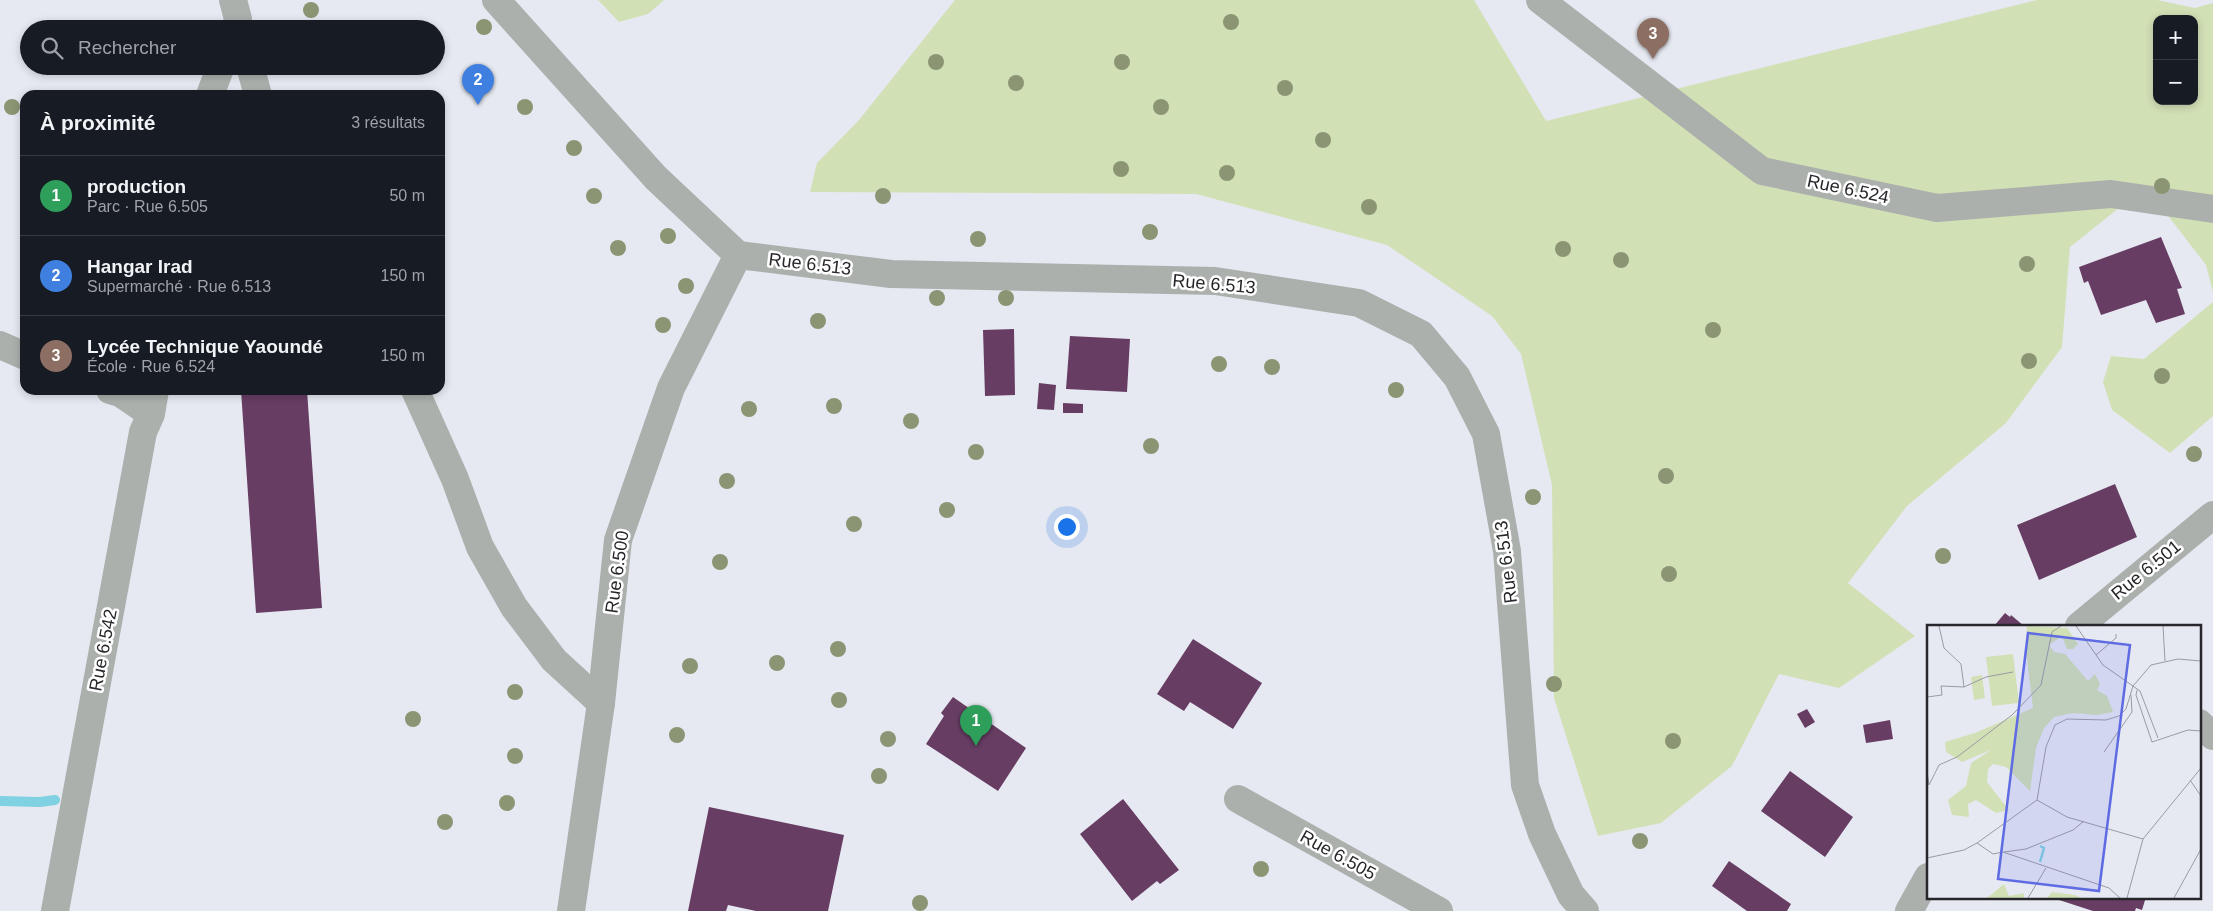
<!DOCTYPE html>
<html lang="fr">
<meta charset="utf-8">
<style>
:root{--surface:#171b24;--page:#242831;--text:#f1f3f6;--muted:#9ea1a6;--line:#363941;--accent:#0f766e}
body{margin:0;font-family:Helvetica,sans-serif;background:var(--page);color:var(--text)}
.controls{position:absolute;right:15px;top:15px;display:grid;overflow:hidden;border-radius:10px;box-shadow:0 2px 8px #0003}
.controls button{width:45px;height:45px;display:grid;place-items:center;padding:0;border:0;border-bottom:1px solid var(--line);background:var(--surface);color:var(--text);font:25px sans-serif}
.you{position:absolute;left:1066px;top:526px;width:18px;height:18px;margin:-12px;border:4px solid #fff;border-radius:50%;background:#1a73e8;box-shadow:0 0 0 8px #1a73e833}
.badge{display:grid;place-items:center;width:32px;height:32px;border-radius:50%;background:var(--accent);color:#fff;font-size:16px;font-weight:700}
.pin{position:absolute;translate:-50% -41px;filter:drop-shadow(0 1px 2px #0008)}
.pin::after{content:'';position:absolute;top:26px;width:18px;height:15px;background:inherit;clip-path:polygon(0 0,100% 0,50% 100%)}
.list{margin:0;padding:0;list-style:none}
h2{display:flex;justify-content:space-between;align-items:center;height:65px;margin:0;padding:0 20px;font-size:21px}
h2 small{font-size:16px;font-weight:400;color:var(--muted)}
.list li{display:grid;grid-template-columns:32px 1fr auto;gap:15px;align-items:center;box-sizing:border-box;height:80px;padding:0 20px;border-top:1px solid var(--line)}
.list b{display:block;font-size:19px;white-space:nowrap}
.list p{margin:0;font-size:16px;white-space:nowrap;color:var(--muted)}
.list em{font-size:16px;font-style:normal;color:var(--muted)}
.icon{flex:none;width:28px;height:28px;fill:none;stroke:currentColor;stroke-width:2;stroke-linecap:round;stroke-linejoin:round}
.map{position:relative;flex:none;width:2213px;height:911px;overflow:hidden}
.search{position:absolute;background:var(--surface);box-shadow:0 2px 8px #0003;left:20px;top:20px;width:425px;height:55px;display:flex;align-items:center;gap:12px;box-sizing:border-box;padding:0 18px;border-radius:28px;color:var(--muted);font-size:19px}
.panel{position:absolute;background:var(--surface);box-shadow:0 2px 8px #0003;left:20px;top:90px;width:425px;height:305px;border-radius:15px}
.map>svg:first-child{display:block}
</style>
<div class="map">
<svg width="2213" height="911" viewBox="0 0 2213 911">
<rect width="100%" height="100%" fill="#e7e9f2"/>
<!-- green -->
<path fill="#d2e0b6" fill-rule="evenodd" d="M598 0H664L648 14 619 22Z
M955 0H1474L1546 121 2037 0H2157L2195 8 2213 3V292L2206 265 2159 204 2129 200 2070 247 2062 347 2006 423 1907 506 1848 583 1915 636 1839 688 1779 674 1732 766 1661 823 1598 836 1554 698 1552 485 1521 354 1492 316 1387 245 1196 194 810 192 817 163 859 120ZM2157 19H2194V101H2157Z
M2213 302V416L2170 453 2112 410 2103 382 2111 356 2144 359Z"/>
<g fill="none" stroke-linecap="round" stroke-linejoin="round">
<!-- stream -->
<path stroke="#80d1e2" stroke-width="10" d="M0 801 40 802 55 800"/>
</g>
<!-- building -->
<path fill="#673d64" d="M2161 237 2182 288 2177 289 2185 314 2156 323 2146 300 2101 315 2088 281 2084 283 2079 267Z
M1014 329 1015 395 985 396 983 330Z
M1070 336 1130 339 1127 392 1066 389Z
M1039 383 1056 385 1054 410 1037 409Z
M241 390H307L322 608 256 613Z
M1063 403 1083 404V413H1063Z
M2115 484 2137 537 2039 580 2017 525Z
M2005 613 2010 617 2011 615 2024 626H1994Z
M1193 639 1262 683 1233 729 1190 702 1184 711 1157 694Z
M953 697 1026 748 998 791 926 744 944 716 941 713Z
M1807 709 1815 722 1805 728 1797 714Z
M1890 720 1893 739 1866 743 1863 725Z
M1790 771 1853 817 1825 857 1761 811Z
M1123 799 1179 870 1160 884 1157 881 1132 901 1080 834Z
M709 807 844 835 828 911H756L728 905 726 911H688Z
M1729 861 1791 904 1787 911H1747L1712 886Z
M2146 897 2142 910 2136 908 2135 911H2093L2053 898Z"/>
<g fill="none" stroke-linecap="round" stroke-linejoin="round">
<!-- minor -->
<path stroke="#acb0ad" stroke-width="28" d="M233 0 238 19 235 29
M496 0 656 178 738 255
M1540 0 1762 171 1937 208 2111 194 2213 209
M250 66 258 95
M210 95 221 66
M0 345 25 356
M110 390 120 393 151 414
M415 390 455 479 480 547 514 607 554 660 601 703
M2199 723 2213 736
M1238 799 1439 911
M55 911 143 432 151 414 155 390"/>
<!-- tertiary -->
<path stroke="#acb0ad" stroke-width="28" d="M2079 626 2213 515
M571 911 601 703 618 540 671 388 738 255 891 274 1215 281 1359 303 1421 334 1457 377 1486 434 1507 551 1525 785 1542 834 1571 895 1585 911
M1909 911 1928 877"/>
</g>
<!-- trees -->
<g fill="#8b9574">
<circle cx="311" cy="10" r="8"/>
<circle cx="1231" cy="22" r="8"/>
<circle cx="484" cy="27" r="8"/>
<circle cx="936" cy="62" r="8"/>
<circle cx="1122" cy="62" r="8"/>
<circle cx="482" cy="80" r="8"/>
<circle cx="1016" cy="83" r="8"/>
<circle cx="1285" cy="88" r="8"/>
<circle cx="12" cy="107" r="8"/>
<circle cx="525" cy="107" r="8"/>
<circle cx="1161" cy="107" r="8"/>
<circle cx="1323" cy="140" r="8"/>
<circle cx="574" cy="148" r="8"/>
<circle cx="1121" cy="169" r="8"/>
<circle cx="1227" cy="173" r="8"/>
<circle cx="2162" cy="186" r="8"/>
<circle cx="594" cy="196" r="8"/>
<circle cx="883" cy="196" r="8"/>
<circle cx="1369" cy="207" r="8"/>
<circle cx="1150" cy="232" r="8"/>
<circle cx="668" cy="236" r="8"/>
<circle cx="978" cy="239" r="8"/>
<circle cx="618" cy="248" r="8"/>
<circle cx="1563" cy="249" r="8"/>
<circle cx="1621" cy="260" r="8"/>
<circle cx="2027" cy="264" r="8"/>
<circle cx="686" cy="286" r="8"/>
<circle cx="937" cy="298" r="8"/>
<circle cx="1006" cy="298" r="8"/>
<circle cx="818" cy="321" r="8"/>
<circle cx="663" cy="325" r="8"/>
<circle cx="1713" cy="330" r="8"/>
<circle cx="2029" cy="361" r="8"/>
<circle cx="1219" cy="364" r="8"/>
<circle cx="1272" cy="367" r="8"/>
<circle cx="2162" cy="376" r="8"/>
<circle cx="1396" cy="390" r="8"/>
<circle cx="834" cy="406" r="8"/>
<circle cx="749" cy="409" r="8"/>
<circle cx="911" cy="421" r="8"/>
<circle cx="1151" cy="446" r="8"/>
<circle cx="976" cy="452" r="8"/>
<circle cx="2194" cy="454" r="8"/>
<circle cx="1666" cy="476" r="8"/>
<circle cx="727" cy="481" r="8"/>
<circle cx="1533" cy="497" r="8"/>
<circle cx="947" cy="510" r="8"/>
<circle cx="854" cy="524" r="8"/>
<circle cx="1943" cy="556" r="8"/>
<circle cx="720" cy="562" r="8"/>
<circle cx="1669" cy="574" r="8"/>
<circle cx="838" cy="649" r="8"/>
<circle cx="777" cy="663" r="8"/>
<circle cx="690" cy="666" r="8"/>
<circle cx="1554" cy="684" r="8"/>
<circle cx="515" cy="692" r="8"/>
<circle cx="839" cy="700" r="8"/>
<circle cx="413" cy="719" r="8"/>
<circle cx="677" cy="735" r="8"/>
<circle cx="888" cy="739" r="8"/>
<circle cx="1673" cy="741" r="8"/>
<circle cx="515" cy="756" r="8"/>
<circle cx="879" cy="776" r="8"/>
<circle cx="507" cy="803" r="8"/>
<circle cx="445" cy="822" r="8"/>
<circle cx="1640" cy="841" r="8"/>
<circle cx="1261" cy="869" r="8"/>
<circle cx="920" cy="903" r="8"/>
</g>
<g text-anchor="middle" stroke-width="5" stroke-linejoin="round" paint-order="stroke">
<!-- street labels -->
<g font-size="18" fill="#27272b" stroke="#fff">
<text transform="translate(1848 189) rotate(12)" y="6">Rue 6.524</text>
<text transform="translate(810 264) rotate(7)" y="6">Rue 6.513</text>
<text transform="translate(1214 284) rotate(5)" y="6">Rue 6.513</text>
<text transform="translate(1506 562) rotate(-97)" y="6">Rue 6.513</text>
<text transform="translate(2146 570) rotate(-39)" y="6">Rue 6.501</text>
<text transform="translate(617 572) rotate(-82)" y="6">Rue 6.500</text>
<text transform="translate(103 650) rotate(-79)" y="6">Rue 6.542</text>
<text transform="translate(1338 855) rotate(29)" y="6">Rue 6.505</text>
</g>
</g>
<!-- overview -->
<g transform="translate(1927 625)">
<rect width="274" height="274" fill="#e7e9f2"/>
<path d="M100 1 140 3 151 19 146 24H140L135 11 122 20 127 27 138 29 161 56 168 49 173 59 170 65 180 71 186 87 170 90 146 88 127 92 117 103 109 123 103 166 79 142 66 139 61 144 60 157 82 185 69 188 49 175 41 179 42 192 25 190 21 175 39 161 44 138 64 125 35 137 19 127 18 117 48 108 106 83 99 26ZM86 29 92 78 65 81 59 32ZM55 50 58 73 47 75 44 52ZM77 259 82 271 97 268V273H60ZM125 267 148 270 155 273H120Z" fill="#d2e0b6"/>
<path fill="none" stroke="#80d1e2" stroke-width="2.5" d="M113 221 117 223 113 237"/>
<path fill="none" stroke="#9a9ba2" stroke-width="1" d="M12 1 17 23 34 39 37 62M149 1 176 40 213 66 231 113M236 1 238 36M169 30 189 13V9M210 65 209 70 225 117 261 105 274 106M0 72 15 70 14 61 37 62 59 52 86 47M177 127 205 87 204 70M0 147 2 160 12 140 30 132 85 90 114 60 125 7 134 1M263 155 274 171M110 175 140 192 216 214M50 218 66 229 76 227 182 263 193 273M77 227 99 224 146 205 157 196M0 233 37 225 50 218 110 175 119 122 128 100 140 94 179 95 192 91 199 84 206 61 224 40 251 34 274 36M101 273 119 243M200 273 216 214 274 143M247 273 274 224"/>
<path fill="#5e6be3" fill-opacity="0.15" stroke="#5e6be3" stroke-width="2.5" d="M101 8 203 20 172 266 71 254Z"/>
<rect width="274" height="274" fill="none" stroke="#27272b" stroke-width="2.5"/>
</g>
</svg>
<div class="controls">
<button>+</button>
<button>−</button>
</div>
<div class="you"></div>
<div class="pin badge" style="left:976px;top:746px;background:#2e9e5b">1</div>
<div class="pin badge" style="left:478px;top:105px;background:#3f7fe0">2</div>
<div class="pin badge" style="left:1653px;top:59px;background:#8d6e63">3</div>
<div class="search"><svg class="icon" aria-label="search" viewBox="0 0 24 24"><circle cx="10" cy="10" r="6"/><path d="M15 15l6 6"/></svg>Rechercher</div>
<section class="panel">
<h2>À proximité<small>3 résultats</small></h2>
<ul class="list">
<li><span class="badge" style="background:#2e9e5b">1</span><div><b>production</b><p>Parc · Rue 6.505</p></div><em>50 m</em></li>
<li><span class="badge" style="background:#3f7fe0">2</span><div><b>Hangar Irad</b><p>Supermarché · Rue 6.513</p></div><em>150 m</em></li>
<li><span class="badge" style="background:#8d6e63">3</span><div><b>Lycée Technique Yaoundé</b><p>École · Rue 6.524</p></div><em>150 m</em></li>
</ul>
</section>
</div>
